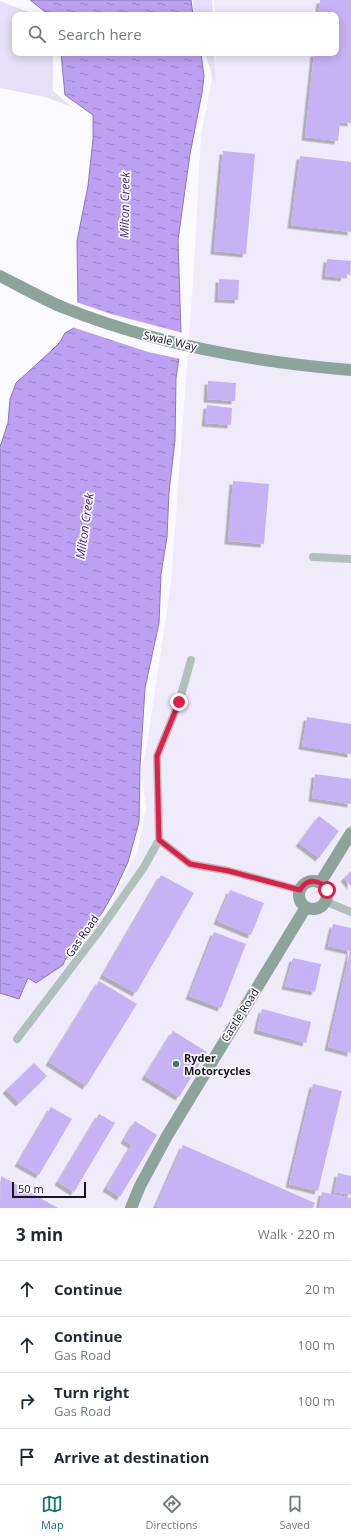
<!DOCTYPE html>
<meta charset="utf-8">
<style>
:root{--surface:#fff;--page:#f2f2f3;--text:#1f2937;--muted:#747a83;--line:#e0e1e3;--accent:#0f766e}
body{margin:0;font-family:"Open Sans",sans-serif;background:var(--page);color:var(--text)}
.scale{position:absolute;left:12px;bottom:10px;width:74px;box-sizing:border-box;padding-left:4px;border:2px solid #17141e;border-top:0;font-size:11px;line-height:14px;white-space:nowrap;color:#17141e;-webkit-text-stroke:3px #faf9ff;paint-order:stroke}
.stop{position:absolute;width:12px;height:12px;margin:-9px;border:3px solid #e11d48;border-radius:50%;background:#fff}
.stop.end{background:#e11d48;border-color:#fff;box-shadow:0 1px 4px #0008}
.list{margin:0;padding:0;list-style:none}
h2{display:flex;justify-content:space-between;align-items:center;height:52px;margin:0;padding:0 16px;font-size:17px}
h2 small{font-size:13px;font-weight:400;color:var(--muted)}
.list li{display:grid;grid-template-columns:26px 1fr auto;gap:12px;align-items:center;box-sizing:border-box;height:56px;padding:0 16px;border-top:1px solid var(--line)}
.list b{display:block;font-size:15px;white-space:nowrap}
.list p{margin:0;font-size:13px;white-space:nowrap;color:var(--muted)}
.list em{font-size:13px;font-style:normal;color:var(--muted)}
.icon{flex:none;width:22px;height:22px;fill:none;stroke:currentColor;stroke-width:2;stroke-linecap:round;stroke-linejoin:round}
.map{position:relative;flex:none;width:351px;height:1208px;overflow:hidden}
.search{position:absolute;background:var(--surface);box-shadow:0 2px 10px #0003;left:12px;right:12px;top:12px;height:44px;display:flex;align-items:center;gap:10px;box-sizing:border-box;padding:0 14px;border-radius:8px;color:var(--muted);font-size:15px}
.sheet{height:276px;background:var(--surface)}
nav{display:flex;justify-content:space-around;align-items:center;box-sizing:border-box;height:56px;border-top:1px solid var(--line);background:var(--surface);font-size:11px;color:var(--muted)}
nav a{display:grid;justify-items:center;gap:2px}
nav .on{color:var(--accent)}
.map>svg:first-child{display:block}
</style>
<div class="map">
<svg width="351" height="1208" viewBox="0 0 351 1208">
<defs>
<pattern id="water-ripples" width="26" height="14" patternUnits="userSpaceOnUse"><rect width="26" height="14" fill="#bca1f3"/><path d="M2 4q2-2 4 0t4 0M15 11q2-2 4 0t4 0" fill="none" stroke="#9882c4"/></pattern>
<filter id="shadow"><feDropShadow dx="-3.5" dy="3.5" stdDeviation="0" flood-color="#0004"/></filter>
</defs>
<rect width="100%" height="100%" fill="#faf9ff"/>
<!-- built -->
<path fill="#efebfa" d="M214 0H351V1208H0V993L19 999 29 978 36 982 63 965 110 907 138 849 146 808 141 769 147 745 171 583 193 283 201 135 217 53H336V15H215Z"/>
<!-- grass -->
<path fill="#e5dff7" d="M193 0H212L213 15H193Z
M0 1 36 15H15V53H53V91L72 107 45 97 0 88Z
M205 53H214L216 88Z"/>
<!-- water -->
<path fill="url(#water-ripples)" stroke="#8a77b3" d="M30 0H191L193 15H49Z
M61 53H201L204 76 202 93 190 154 178 240 181 334 179 358 176 378 175 440 169 492 167 537 161 574 159 623 145 688 140 766 139 822 128 862 114 892 102 913 65 960 63 965 36 983 28 978 19 999 0 993V447L8 423 10 399 16 383 51 351 60 342 65 333 74 328 78 303 77 241 88 186 93 139V115L65 95Z"/>
<!-- pier -->
<path fill="#faf9ff" d="M76 302 111 314 183 333 181 359 148 352 72 327Z"/>
<!-- building -->
<path fill="#c7b2f5" filter="url(#shadow)" d="M320 0H351V123L340 122 338 141 305 137 314 53H336V15H318Z
M223 151 255 154 246 254 214 251Z
M300 156 351 162V232L291 225Z
M327 259 351 261 350 275 345 274 344 278 325 276Z
M219 279 239 280 238 300 218 299Z
M208 381 236 383 235 401 207 399Z
M207 405 232 408 231 425 205 423Z
M233 481 269 484 264 544 228 541Z
M307 717 351 724V754L302 746Z
M315 774 351 779V804L312 798Z
M319 816 339 831 319 858 299 843Z
M351 871V886L344 878Z
M161 875 194 893 136 993 103 975Z
M230 890 264 903 251 935 217 921Z
M333 924 351 928V1053L328 1047 350 951 328 946Z
M214 932 246 944 221 1008 189 996Z
M293 958 321 964 315 992 285 986Z
M99 981 137 1004 86 1086 49 1062Z
M262 1009 311 1022 306 1043 257 1030Z
M173 1031 207 1052 179 1097 145 1076Z
M34 1063 47 1076 19 1103 6 1090Z
M313 1084 342 1091 318 1191 289 1184Z
M51 1107 72 1119 39 1175 18 1163Z
M99 1114 115 1123 74 1192 58 1182Z
M135 1121 157 1135 120 1197 106 1188 132 1145 124 1140Z
M183 1145 315 1203 313 1208H161L156 1206Z
M338 1173 351 1176V1195L334 1192Z
M1 1176 58 1208H0Z
M322 1192 351 1198V1208H319Z"/>
<g fill="none" stroke-linecap="round" stroke-linejoin="round">
<!-- street -->
<path stroke="#b1c0ba" stroke-width="8" d="M313 557 351 559
M159 840 190 864 229 871 300 890
M327 902 351 912
M17 1039 100 930 144 867 159 840 157 756 179 702 191 660"/>
<!-- secondary -->
<path stroke="#8da49b" stroke-width="12" d="M0 276C20 286 41 298 62 307 154 344 252 362 351 370
M299 895a14 14 0 1 1 28 0a14 14 0 1 1-28 0Z
M320 883 351 833
M131 1208 140 1186 167 1136 306 907"/>
</g>
<g fill="none" stroke-linecap="round" stroke-linejoin="round">
<!-- route -->
<path stroke="#e11d48" stroke-width="5" d="M179 702 157 756 159 840 190 864 229 871 300 890C307 878 320 879 327 890"/>
</g>
<!-- markers -->
<circle fill="#3f7c68" stroke="#faf9ff" stroke-width="1.5" cx="176" cy="1064" r="4"/>
<g text-anchor="middle" stroke-width="3.5" stroke-linejoin="round" paint-order="stroke">
<!-- street labels -->
<g font-size="11" fill="#17141e" stroke="#faf9ff">
<text transform="translate(170 341) rotate(13)" y="4">Swale Way</text>
<text transform="translate(82 936) rotate(-55)" y="4">Gas Road</text>
<text transform="translate(240 1015) rotate(-58)" y="4">Castle Road</text>
</g>
<!-- poi labels -->
<g font-size="11" font-weight="bold" fill="#17141e" stroke="#faf9ff" text-anchor="start">
<text x="184" y="1062">Ryder<tspan x="184" dy="13">Motorcycles</tspan></text>
</g>
<!-- water labels -->
<g font-size="12" font-style="italic" fill="#4a207e" stroke="#faf9ff">
<text transform="translate(125 205) rotate(-89)" y="4">Milton Creek</text>
<text transform="translate(85 526) rotate(-82)" y="4">Milton Creek</text>
</g>
</g>
</svg>
<div class="scale">50 m</div>
<div class="stop" style="left:327px;top:890px"></div>
<div class="stop end" style="left:179px;top:702px"></div>
<div class="search"><svg class="icon" aria-label="search" viewBox="0 0 24 24"><circle cx="10" cy="10" r="6"/><path d="M15 15l6 6"/></svg>Search here</div>
</div>
<section class="sheet">
<h2>3 min<small>Walk · 220 m</small></h2>
<ul class="list">
<li><svg class="icon" aria-label="ahead" viewBox="0 0 24 24"><path d="M12 20V5M6 11l6-6 6 6"/></svg><div><b>Continue</b></div><em>20 m</em></li>
<li><svg class="icon" aria-label="ahead" viewBox="0 0 24 24"><path d="M12 20V5M6 11l6-6 6 6"/></svg><div><b>Continue</b><p>Gas Road</p></div><em>100 m</em></li>
<li><svg class="icon" aria-label="right" viewBox="0 0 24 24"><path d="M7 20v-9h11M14 6l5 5-5 5"/></svg><div><b>Turn right</b><p>Gas Road</p></div><em>100 m</em></li>
<li><svg class="icon" aria-label="arrive" viewBox="0 0 24 24"><path d="M6 21V4h12l-3 4 3 4H6"/></svg><div><b>Arrive at destination</b></div></li>
</ul>
</section>
<nav>
<a class="on"><svg class="icon" aria-label="map" viewBox="0 0 24 24"><path d="M3 6l6-2 6 2 6-2v14l-6 2-6-2-6 2zM9 4v14M15 6v14"/></svg>Map</a>
<a><svg class="icon" aria-label="directions" viewBox="0 0 24 24"><path d="M12 3l9 9-9 9-9-9zM9 14v-3h6M13 9l2 2-2 2"/></svg>Directions</a>
<a><svg class="icon" aria-label="saved" viewBox="0 0 24 24"><path d="M7 4h10v16l-5-4-5 4z"/></svg>Saved</a>
</nav>
